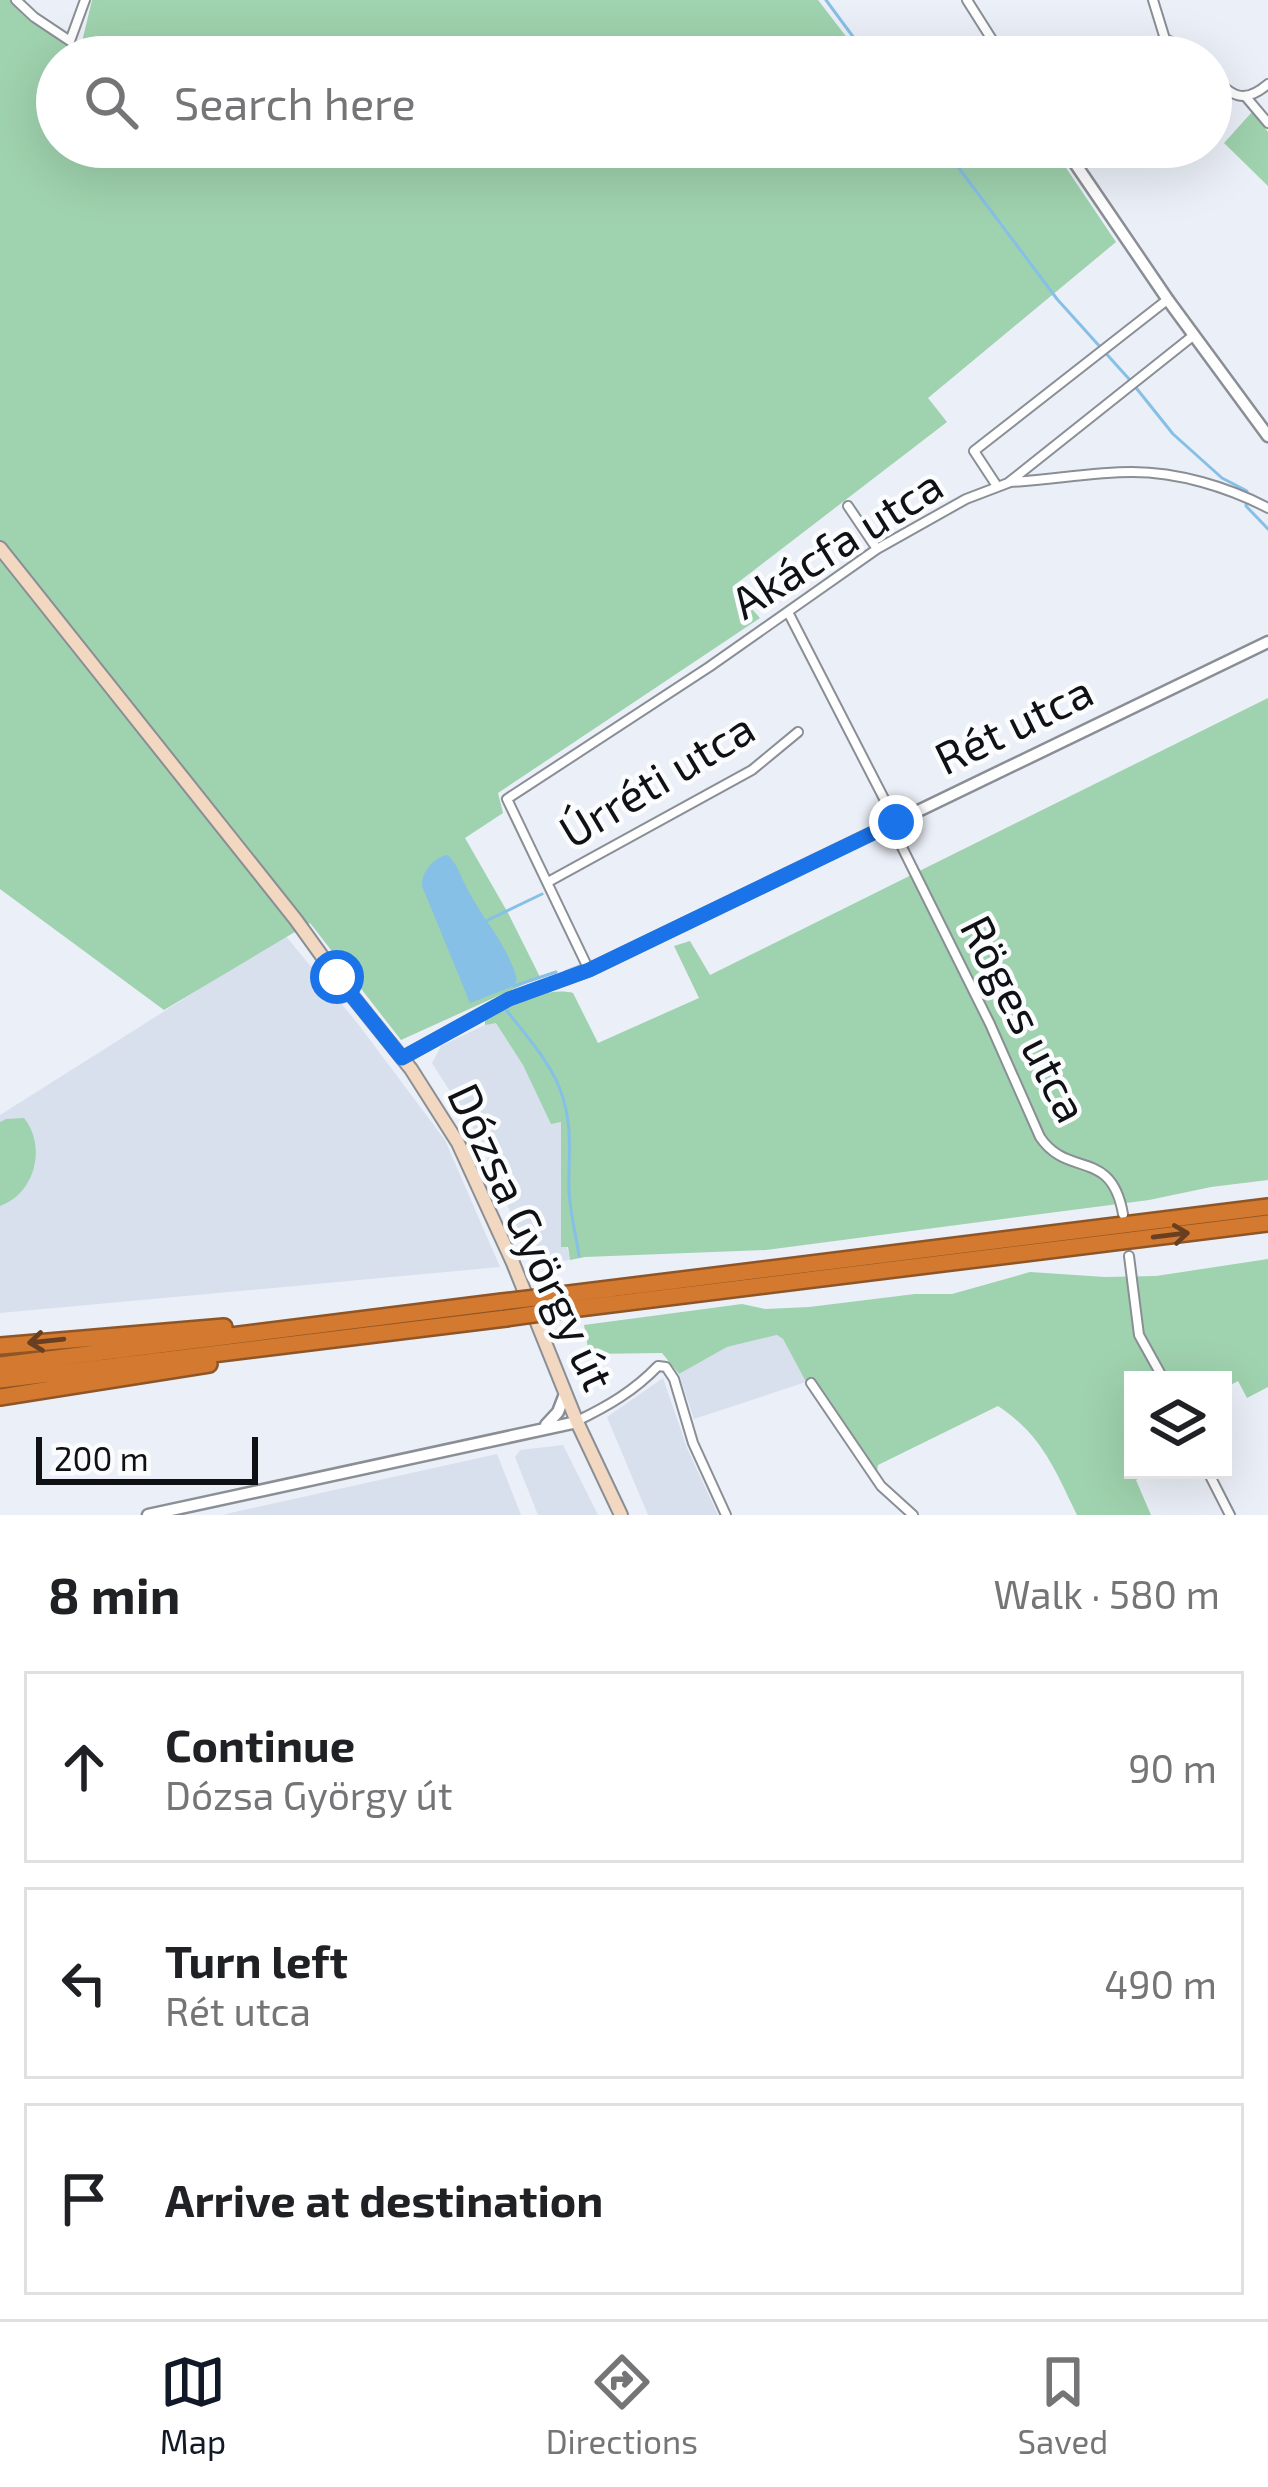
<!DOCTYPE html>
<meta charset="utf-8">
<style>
:root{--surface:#fff;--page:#f6f6f6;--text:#202124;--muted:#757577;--line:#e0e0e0;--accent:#111827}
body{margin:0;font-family:"Exo 2",sans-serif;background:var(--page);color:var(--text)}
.controls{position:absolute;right:36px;bottom:36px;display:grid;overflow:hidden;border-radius:0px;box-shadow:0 12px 48px #0002}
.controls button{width:108px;height:108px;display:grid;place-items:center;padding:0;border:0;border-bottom:3px solid var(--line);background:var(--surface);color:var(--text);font:60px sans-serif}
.scale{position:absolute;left:36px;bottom:30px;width:222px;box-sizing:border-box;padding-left:12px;border:6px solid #101114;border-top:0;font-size:33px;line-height:42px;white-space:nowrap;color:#101114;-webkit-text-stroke:9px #fbfcfe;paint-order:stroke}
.stop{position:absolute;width:36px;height:36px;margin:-27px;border:9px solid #1a73e8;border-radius:50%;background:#fff}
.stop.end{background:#1a73e8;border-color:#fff;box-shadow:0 3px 12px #0008}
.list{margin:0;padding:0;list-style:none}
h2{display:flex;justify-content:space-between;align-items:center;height:156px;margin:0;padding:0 48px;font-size:51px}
h2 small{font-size:39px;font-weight:400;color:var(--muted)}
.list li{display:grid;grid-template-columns:78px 1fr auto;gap:36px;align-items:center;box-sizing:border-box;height:192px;margin:0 24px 24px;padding:0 24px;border:3px solid var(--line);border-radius:0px}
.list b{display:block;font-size:45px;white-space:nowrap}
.list p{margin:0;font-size:39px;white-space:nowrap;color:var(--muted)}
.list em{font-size:39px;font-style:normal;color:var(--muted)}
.icon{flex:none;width:66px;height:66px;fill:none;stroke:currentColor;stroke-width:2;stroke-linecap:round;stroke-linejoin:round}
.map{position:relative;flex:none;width:1268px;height:1515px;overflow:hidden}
.search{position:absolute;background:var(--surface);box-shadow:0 12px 48px #0002;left:36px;right:36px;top:36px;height:132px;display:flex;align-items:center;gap:30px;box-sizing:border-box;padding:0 42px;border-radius:66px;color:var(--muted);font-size:45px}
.sheet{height:804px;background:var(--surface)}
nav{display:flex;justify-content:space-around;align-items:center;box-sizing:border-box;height:168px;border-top:3px solid var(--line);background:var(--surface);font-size:33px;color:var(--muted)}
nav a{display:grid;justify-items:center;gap:6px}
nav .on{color:var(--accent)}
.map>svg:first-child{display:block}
</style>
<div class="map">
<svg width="1268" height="1515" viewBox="0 0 1268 1515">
<rect width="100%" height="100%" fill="#ebeff7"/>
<!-- built -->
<path fill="#d8e0ee" d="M285 935 358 1024 445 1140 500 1267 0 1313V1115Z
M491 1022H496L561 1122V1246L567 1247 570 1260 549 1262 544 1250H527L487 1159 491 1156 432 1063 441 1046Z
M777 1335 783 1339 806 1382 694 1419 679 1374 727 1347Z
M663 1378 687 1448 718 1515H648L607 1417Z
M563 1445 598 1515H538L515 1457 520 1450Z
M497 1454 521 1515H223L230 1513Z"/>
<!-- green -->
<path fill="#9fd2ae" d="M0 0H14L81 46 92 0H818L862 57H57V147H1052L1116 242 928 398 947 422 732 587 760 618 498 793 503 813 465 838 508 913 540 977 401 1040 310 923 164 1010 0 889Z
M1252 112 1268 132V186L1224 143Z
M1268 698V1180L1211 1187 1149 1200 766 1250 585 1257 570 1260 568 1247H561V1122L551 1124 523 1065 496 1023 485 1025V1016C507 1004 551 986 573 993L598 1043 699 998 674 946 690 941 710 975Z
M24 1118C47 1146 35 1194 0 1206V1122L6 1119Z
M1268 1259V1387L1247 1398 1238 1381 1223 1389V1380H1133V1470H1154L1136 1480 1151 1515H1077C1055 1470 1042 1435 998 1406L878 1465 877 1471 863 1458 814 1379 806 1382 783 1339 777 1335 727 1347 679 1374 662 1353 589 1354 584 1325 742 1304 765 1309 809 1307 915 1294H952L1030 1272 1105 1277 1156 1276Z"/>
<!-- water -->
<path fill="#86c0e6" d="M448 855C458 865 461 878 468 890 485 923 505 940 517 979L514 986 470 1003 422 886C421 872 435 856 448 855Z"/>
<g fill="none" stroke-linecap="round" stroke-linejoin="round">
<!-- stream -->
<path stroke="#86c0e6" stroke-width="3" d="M826 0 868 57
M943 147 1057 299 1129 379 1173 434 1222 478 1247 491 1246 506 1268 529
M488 920 542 894
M565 972 580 966
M514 986 556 972
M507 1011C526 1035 549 1061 560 1089 574 1127 568 1153 569 1191 570 1212 576 1235 579 1256"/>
<defs>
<path id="minor" d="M16 0 34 17 70 41 85 0
M967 0 1003 57
M1153 0 1165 39
M1138 57 1150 45 1165 39 1178 45 1191 57
M1211 75C1232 95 1242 106 1268 84
M1246 97 1268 123
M1010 482C1051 480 1091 472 1132 472 1178 472 1228 487 1268 508
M997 486 974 451 1167 300
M848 506 877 549
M788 612 896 822
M891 825 990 1024 1040 1137C1068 1179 1111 1147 1123 1214
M548 882 752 770 798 732
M589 970 507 799 709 667 877 549 966 499 1008 483 1194 335
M1129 1256 1139 1335 1164 1380
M811 1383 881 1486 913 1515
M577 1421C608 1406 634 1391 658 1366L666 1367 674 1379 693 1443 726 1515
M1207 1470 1230 1515"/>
<path id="tertiary" d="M1068 153 1168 300 1268 436
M402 1058 509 999 589 970 1268 642
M546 1425 558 1412 565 1394
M148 1515 577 1422"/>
<path id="secondary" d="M0 548 296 920 337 977 411 1069 458 1143 513 1263 577 1422 621 1515"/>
<path id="motorway" d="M553 1296 1268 1207
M555 1311 1268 1223
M0 1346 224 1327
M0 1365 502 1302
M0 1380 506 1318
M0 1397 209 1364"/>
</defs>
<!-- minor casing -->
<use href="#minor" stroke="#8a8e95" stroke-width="12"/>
<!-- tertiary casing -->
<use href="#tertiary" stroke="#8a8e95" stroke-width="15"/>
<!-- secondary casing -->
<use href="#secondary" stroke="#8a8e95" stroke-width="16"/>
<!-- motorway casing -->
<use href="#motorway" stroke="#8f5526" stroke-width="20"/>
<!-- minor -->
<use href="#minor" stroke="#fff" stroke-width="8"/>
<!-- tertiary -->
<use href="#tertiary" stroke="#fff" stroke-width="10"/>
<!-- secondary -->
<use href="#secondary" stroke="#f2d7c1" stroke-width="12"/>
<!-- motorway -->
<use href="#motorway" stroke="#d47a30" stroke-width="15"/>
<defs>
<path id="motorway-bridge" d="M502 1302 553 1296
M506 1318 555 1311"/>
</defs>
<!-- motorway-bridge casing -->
<use href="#motorway-bridge" stroke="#8f5526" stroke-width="20" stroke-linecap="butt"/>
<!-- motorway-bridge -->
<use href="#motorway-bridge" stroke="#d47a30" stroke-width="15"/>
</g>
<!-- one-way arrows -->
<defs><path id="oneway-shaft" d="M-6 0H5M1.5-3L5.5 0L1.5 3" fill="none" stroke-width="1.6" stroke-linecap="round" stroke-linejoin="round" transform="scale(3)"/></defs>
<g stroke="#684021">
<use href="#oneway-shaft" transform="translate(1171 1235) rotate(-7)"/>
<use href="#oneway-shaft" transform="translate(46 1341) rotate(174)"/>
</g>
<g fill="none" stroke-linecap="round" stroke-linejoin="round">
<!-- route -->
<path stroke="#1a73e8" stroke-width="15" d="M337 977 402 1058 509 999 589 970 896 822"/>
</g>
<g text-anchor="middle" stroke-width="9" stroke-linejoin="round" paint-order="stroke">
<!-- street labels -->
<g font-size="45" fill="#101114" stroke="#fbfcfe">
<text transform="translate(837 544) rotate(-32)" y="16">Akácfa utca</text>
<text transform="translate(1014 725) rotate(-26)" y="16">Rét utca</text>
<text transform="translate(657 780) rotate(-31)" y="16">Úrréti utca</text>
<text transform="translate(1024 1019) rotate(63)" y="16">Röges utca</text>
<text transform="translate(531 1237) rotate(65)" y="16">Dózsa György út</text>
</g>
</g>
</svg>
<div class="controls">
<button><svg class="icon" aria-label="layers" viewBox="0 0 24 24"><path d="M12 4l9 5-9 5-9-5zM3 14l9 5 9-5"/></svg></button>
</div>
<div class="scale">200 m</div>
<div class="stop" style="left:337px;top:977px"></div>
<div class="stop end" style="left:896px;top:822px"></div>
<div class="search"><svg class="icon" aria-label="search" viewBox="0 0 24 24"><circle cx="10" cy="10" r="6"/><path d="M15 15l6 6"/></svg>Search here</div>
</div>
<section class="sheet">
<h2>8 min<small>Walk · 580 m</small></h2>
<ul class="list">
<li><svg class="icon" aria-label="ahead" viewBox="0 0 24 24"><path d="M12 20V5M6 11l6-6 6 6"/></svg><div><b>Continue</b><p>Dózsa György út</p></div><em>90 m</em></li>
<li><svg class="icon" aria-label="left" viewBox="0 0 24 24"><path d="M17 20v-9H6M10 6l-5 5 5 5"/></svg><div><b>Turn left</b><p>Rét utca</p></div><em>490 m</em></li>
<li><svg class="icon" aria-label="arrive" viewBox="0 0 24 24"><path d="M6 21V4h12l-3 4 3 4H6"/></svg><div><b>Arrive at destination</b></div></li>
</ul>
</section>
<nav>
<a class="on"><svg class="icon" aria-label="map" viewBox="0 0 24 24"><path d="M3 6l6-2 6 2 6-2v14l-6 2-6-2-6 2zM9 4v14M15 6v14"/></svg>Map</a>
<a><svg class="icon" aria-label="directions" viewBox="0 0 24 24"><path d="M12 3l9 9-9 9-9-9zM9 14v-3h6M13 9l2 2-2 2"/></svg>Directions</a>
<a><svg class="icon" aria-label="saved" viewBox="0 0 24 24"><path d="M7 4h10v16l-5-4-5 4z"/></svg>Saved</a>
</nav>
